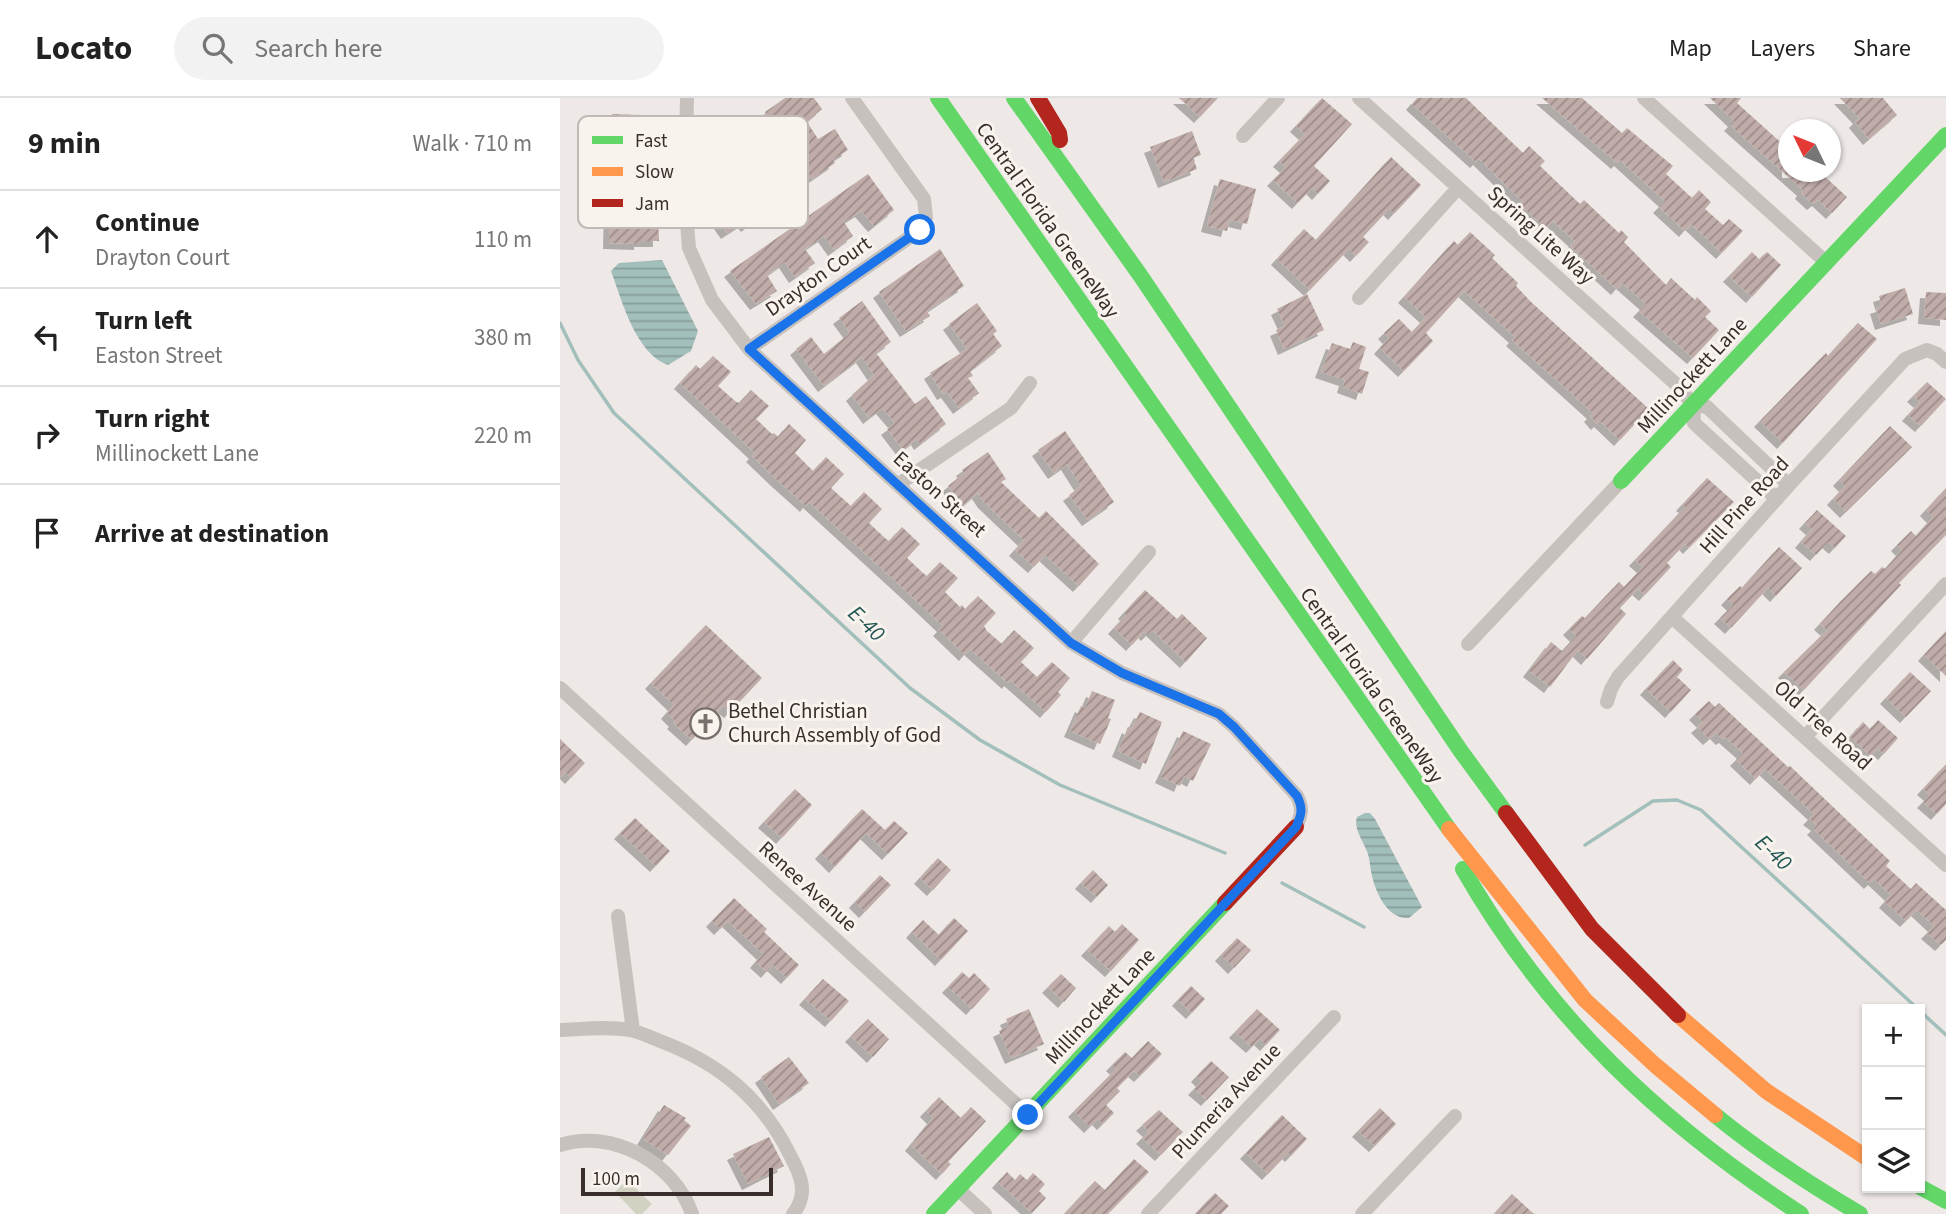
<!DOCTYPE html>
<meta charset="utf-8">
<style>
:root{--surface:#fff;--page:#f2f2f2;--text:#222;--muted:#767676;--line:#e0e0e0}
body{margin:0;font-family:"Source Sans 3",sans-serif;background:var(--page);color:var(--text)}
.controls{position:absolute;right:21px;bottom:21px;display:grid;overflow:hidden;border-radius:0px;box-shadow:0 2px 5px #0004}
.controls button{width:63px;height:63px;display:grid;place-items:center;padding:0;border:0;border-bottom:2px solid var(--line);background:var(--surface);color:var(--text);font:35px sans-serif}
.compass{position:absolute;left:1218px;top:21px;width:63px;height:63px;border-radius:50%;background:var(--surface);box-shadow:0 2px 5px #0004;rotate:313deg}
.scale{position:absolute;left:21px;bottom:18px;width:192px;box-sizing:border-box;padding-left:7px;border:4px solid #392e2c;border-top:0;font-size:19px;line-height:24px;white-space:nowrap;color:#392e2c;-webkit-text-stroke:5px #f9f3ee;paint-order:stroke}
.stop{position:absolute;width:21px;height:21px;margin:-16px;border:5px solid #1a73e8;border-radius:50%;background:#fff}
.stop.end{background:#1a73e8;border-color:#fff;box-shadow:0 2px 7px #0008}
.list{margin:0;padding:0;list-style:none}
h2{display:flex;justify-content:space-between;align-items:center;height:91px;margin:0;padding:0 28px;font-size:30px}
h2 small{font-size:23px;font-weight:400;color:var(--muted)}
.list li{display:grid;grid-template-columns:46px 1fr auto;gap:21px;align-items:center;box-sizing:border-box;height:98px;padding:0 28px;border-top:2px solid var(--line)}
.list b{display:block;font-size:26px;white-space:nowrap}
.list p{margin:0;font-size:23px;white-space:nowrap;color:var(--muted)}
.list em{font-size:23px;font-style:normal;color:var(--muted)}
.icon{flex:none;width:38px;height:38px;fill:none;stroke:currentColor;stroke-width:2;stroke-linecap:round;stroke-linejoin:round}
.map{position:relative;flex:none;width:1386px;height:1116px;overflow:hidden}
header{display:flex;align-items:center;gap:42px;box-sizing:border-box;height:98px;padding:0 35px;background:var(--surface);border-bottom:2px solid var(--line)}
header strong{font-size:33px}
nav{display:flex;gap:38px;margin-inline-start:auto;font-size:24px}
.search{width:490px;height:63px;background:var(--page);display:flex;align-items:center;gap:18px;box-sizing:border-box;padding:0 24px;border-radius:38px;color:var(--muted);font-size:26px}
main{display:flex}
aside{flex:1;background:var(--surface)}
.map>svg:first-child{display:block}
</style>
<header>
<strong>Locato</strong>
<div class="search"><svg class="icon" aria-label="search" viewBox="0 0 24 24"><circle cx="10" cy="10" r="6"/><path d="M15 15l6 6"/></svg>Search here</div>
<nav><a>Map</a><a>Layers</a><a>Share</a></nav>
</header>
<main>
<aside>
<h2>9 min<small>Walk · 710 m</small></h2>
<ul class="list">
<li><svg class="icon" aria-label="ahead" viewBox="0 0 24 24"><path d="M12 20V5M6 11l6-6 6 6"/></svg><div><b>Continue</b><p>Drayton Court</p></div><em>110 m</em></li>
<li><svg class="icon" aria-label="left" viewBox="0 0 24 24"><path d="M17 20v-9H6M10 6l-5 5 5 5"/></svg><div><b>Turn left</b><p>Easton Street</p></div><em>380 m</em></li>
<li><svg class="icon" aria-label="right" viewBox="0 0 24 24"><path d="M7 20v-9h11M14 6l5 5-5 5"/></svg><div><b>Turn right</b><p>Millinockett Lane</p></div><em>220 m</em></li>
<li><svg class="icon" aria-label="arrive" viewBox="0 0 24 24"><path d="M6 21V4h12l-3 4 3 4H6"/></svg><div><b>Arrive at destination</b></div></li>
</ul>
</aside>
<div class="map">
<svg width="1386" height="1116" viewBox="0 0 1386 1116">
<defs>
<pattern id="water-rules" width="6" height="5" patternUnits="userSpaceOnUse" patternTransform="scale(1.75)"><rect width="6" height="5" fill="#a3bfbc"/><path d="M0 2.5h6" fill="none" stroke="#869c99"/></pattern>
<pattern id="building-hatch" width="6" height="6" patternUnits="userSpaceOnUse" patternTransform="scale(1.75)"><rect width="6" height="6" fill="#c0aca9"/><path d="M-1 1l2-2M0 6l6-6M5 7l2-2" fill="none" stroke="#9d8c8a"/></pattern>
<filter id="shadow"><feDropShadow dx="-6" dy="6" stdDeviation="0" flood-color="#0004"/></filter>
</defs>
<rect width="100%" height="100%" fill="#eee9e6"/>
<!-- pitch -->
<path fill="#d1d2c1" d="M67 1082 92 1106 82 1116H76L55 1094Z"/>
<!-- water -->
<path fill="url(#water-rules)" d="M102 162 138 233 131 253 108 267C76 256 62 203 51 173L59 165Z
M805 715H810L815 721 862 809 849 820C828 822 816 795 812 778 810 770 810 763 808 756 804 744 793 731 797 719Z"/>
<g fill="none" stroke-linecap="round" stroke-linejoin="round">
<!-- stream -->
<path stroke="#a3bfbc" stroke-width="3.5" d="M0 225 18 262 54 315 350 590 420 642 500 687 665 755
M1025 747 1093 703 1117 702 1141 712 1358 911
M722 785 804 829
M1360 913 1386 937"/>
</g>
<!-- building -->
<path fill="url(#building-hatch)" filter="url(#shadow)" d="M225 0H254L262 11 247 24 258 41 275 31 288 52 273 62 275 65 252 81 205 14Z
M619 0H658L640 19Z
M762 0 792 26 754 68 770 83 758 96 752 90 738 105 713 82 726 69 719 63 745 36 736 28Z
M857 0H906L963 55 969 48 985 63 980 68 1020 106 1024 102 1059 135 1061 132 1068 139 1064 144 1106 187 1111 180 1135 202 1137 199 1151 213 1145 219 1159 232 1133 260 1079 213 1086 206 1062 185 1057 191 1010 148 1015 143 993 123 985 130 959 106 962 103 919 61 916 64 852 6Z
M982 0H1022L1062 35 1067 30 1113 68 1106 76 1132 100 1139 92 1151 104 1145 111 1163 127 1169 121 1183 133 1162 155 1131 126 1125 133 1099 109 1105 103 1060 62 1057 65Z
M1150 0H1181L1177 5 1228 51V74H1260L1287 99 1272 115 1258 102 1253 106 1241 95 1243 92 1170 27 1174 23Z
M1280 0H1323L1337 17 1309 41 1295 24 1299 20Z
M52 16 82 17V22H99L98 47H82L81 71H98L97 96H82L81 117H98L99 143H80V146L49 145Z
M187 28 206 55 180 74 208 112 187 128 184 124 167 135 153 115 170 103 167 99 177 92 154 56 170 45 168 42Z
M632 33 641 57 633 60 637 71 604 84 590 49Z
M831 59 861 87 834 116 829 111 803 139 809 144 796 158 789 151 750 192 717 161 744 131 756 142Z
M308 76 334 112 314 128 301 113 284 124 293 138 274 152 264 138 245 151 255 165 235 179 225 164 207 177 217 193 196 206 170 173Z
M660 81 696 91 687 126 670 122 667 133 647 128Z
M910 134 935 157 932 160 958 185 956 188 971 204 1089 311 1060 342 1040 323 1037 326 1030 318 1033 315 952 242 955 239 904 193 866 235 873 243 844 273 820 250 829 240 824 235 839 221 852 234 866 219 844 199 894 143 898 147Z
M380 151 404 188 367 213 370 218 346 233 319 194Z
M1192 154 1199 161 1207 154 1221 167 1192 199 1169 178Z
M1345 190 1353 216 1321 226 1316 210 1322 208 1319 198Z
M1366 194 1386 195V222L1364 220Z
M747 196 764 232 724 251 716 232 725 228 717 211Z
M302 203 331 244 316 255 355 306 366 298 386 326 360 346 357 341 343 352 327 331 335 325 322 310 309 320 292 297 314 277 302 259 264 288 236 251 251 239 264 256 290 235 279 220Z
M417 205 437 233 433 236 442 248 410 273 413 278 408 280 419 295 399 310 387 294 383 296 370 275 407 251 389 226Z
M1298 225 1317 241 1223 345 1200 323 1266 255 1268 258Z
M793 244 806 249 799 271 809 274 802 296 783 289 785 282 761 274 772 245 790 251Z
M153 258 171 274 158 288 175 303 179 305 191 292 209 308 196 321 212 336 214 335 218 339 229 326 246 342 235 355 253 373 266 359 284 376 271 390 291 408 304 394 322 411 309 425 326 441 329 443 342 429 360 446 347 460 363 475 367 478 380 464 398 480 385 494 400 509 402 507 405 511 418 498 436 515 424 528 427 533 442 546 454 532 474 550 461 564 477 579 492 564 510 580 498 594 501 597 486 614 450 582 448 585 410 551 405 557 379 532 383 528 346 493 249 404 246 408 217 382 192 358 195 355 120 285 136 267 140 271Z
M1367 284 1386 301 1361 328 1348 317 1360 304 1353 298Z
M1330 328 1352 349 1286 414 1273 401 1285 388 1279 382Z
M505 333 554 404 528 422 509 397 521 388 507 366 494 375 478 352Z
M428 354 446 381 441 384 479 420 486 413 539 466 519 488 485 457 474 469 455 452 464 442 424 404 418 395 404 407 388 388 404 375 402 372Z
M1147 380 1174 404 1129 450 1125 446 1107 465 1111 469 1085 497 1078 491 1060 510 1066 516 1027 561 1018 552 990 589 969 573 991 544 1002 553 1016 538 1009 531 1022 518 1025 520 1059 484 1064 489 1083 469 1075 462 1125 409 1122 407Z
M1386 390V437L1339 485 1341 487 1244 592 1224 574 1267 532 1260 526 1281 503 1311 473 1315 476 1322 469 1325 471 1342 452 1337 447 1351 433 1356 438 1373 419 1366 412Z
M1257 412 1286 438 1275 450 1268 444 1256 457 1241 444 1252 431 1245 425Z
M1219 449 1242 470 1216 498 1208 490 1171 530 1160 520 1173 507 1167 501 1180 488 1182 490Z
M585 492 617 521 622 516 647 540 626 564 592 532 587 537 584 534 572 547 554 530 566 517 564 515Z
M146 527 202 580 170 614 163 608 132 642 113 625 115 623 107 615 114 607 91 585Z
M1386 533V578L1364 557Z
M1113 562 1123 572 1117 579 1131 592 1111 614 1086 591Z
M1350 574 1371 593 1346 619 1326 600Z
M532 593 555 602 548 620 551 621 540 646 510 633 521 608 525 610Z
M1149 603 1155 609 1159 605 1228 669 1230 668 1330 763 1326 768 1351 791 1356 785 1386 812V842L1381 847 1367 835 1374 828 1357 812 1346 823 1325 804 1331 797 1314 781 1310 785 1253 731 1257 727 1249 721 1254 716 1205 671 1196 681 1176 662 1183 655 1165 639 1162 641 1156 635 1149 641 1137 629 1143 624 1135 616Z
M580 614 602 624 586 666 558 653 568 629 571 631Z
M1318 622 1338 640 1324 656 1318 651 1311 658 1290 639 1303 624 1310 631Z
M623 633 651 646 633 683 624 678 620 688 601 679Z
M0 641 25 665 11 680 5 674 0 680Z
M1386 666V706L1377 716 1363 704 1370 697 1363 691Z
M235 691 252 707 222 740 204 724Z
M302 711 325 732 334 723 348 735 328 756 306 735 275 769 261 755Z
M75 720 110 753 96 768 60 735Z
M378 760 391 772 373 792 360 780Z
M533 772 548 787 537 799 521 785Z
M320 777 331 787 305 814 295 804Z
M174 800 207 831 204 834 239 867 227 880 213 867 207 874 196 864 203 856 168 823 160 831 152 823Z
M394 820 408 833 381 862 352 834 363 822 379 837Z
M562 826 579 842 551 873 527 852 549 828 555 834Z
M677 840 691 852 674 870 661 857Z
M402 874 409 880 414 875 430 891 412 911 388 889Z
M501 876 516 890 504 904 488 889Z
M263 881 289 903 271 923 245 901Z
M631 888 645 901 632 915 618 902Z
M469 911 484 946 451 960 439 933 449 928 446 921Z
M697 911 720 932 706 947 700 941 692 949 675 934Z
M308 921 329 941 313 959 291 938Z
M588 943 602 956 580 978 574 973 557 990 560 993 546 1007 554 1015 543 1026 538 1021 530 1029 514 1013 556 971 552 967 565 954 572 960Z
M229 959 249 985 219 1006 201 979Z
M651 963 669 979 647 1002 634 991 642 983 637 978Z
M379 999 401 1020 411 1009 426 1023 388 1064 391 1066 382 1076 351 1047 373 1020 366 1013Z
M104 1007 126 1020 124 1022 131 1028 108 1057 83 1041Z
M820 1010 836 1026 815 1048 798 1033Z
M599 1012 623 1034 601 1057 582 1040 589 1033 582 1027Z
M722 1017 747 1041 731 1058 728 1055 708 1076 686 1055Z
M209 1039 224 1068 188 1086 173 1056Z
M574 1061 589 1074 548 1116H504L535 1083 545 1092Z
M447 1074 455 1082 460 1076 467 1082 473 1075 485 1086 479 1093 486 1100 472 1115 438 1084Z
M655 1095 669 1108 661 1116H635Z
M952 1096 974 1116H934Z"/>
<g fill="none" stroke-linecap="round" stroke-linejoin="round">
<!-- street -->
<path stroke="#c7c1be" stroke-width="14" d="M127 0 125 101 129 150 152 202 189 251 511 545 562 575 659 616 674 629 737 698C743 710 742 716 736 729
M799 0 1119 289 1133 307
M1084 0 1267 165
M683 38 718 0
M799 200 898 90
M189 251 360 132 366 119 364 101 292 0
M1133 307 1134 325 1217 401
M1133 307 1147 309 1229 387
M339 386 451 310 470 285
M1112 519 1386 767
M511 545 589 454
M908 546 1061 383
M0 590 468 1017
M1047 604 1051 591 1058 579 1229 387 1345 261 1367 252 1377 256 1386 264
M1245 639 1386 486
M58 818 73 933
M0 932C23 931 47 928 70 932 80 934 90 939 100 943 159 965 202 1000 230 1057 241 1077 249 1096 233 1116
M0 1047C52 1030 115 1065 132 1116
M398 1091 425 1116
M588 1116 774 919
M802 1116 895 1018"/>
<!-- fast -->
<path stroke="#63d668" stroke-width="16" d="M378 0 889 731
M454 0 580 177 900 652 946 715
M1061 383 1386 37
M903 771C988 919 1099 1024 1241 1116
M1155 1017C1200 1054 1249 1086 1300 1116
M1360 1089 1386 1103
M374 1116 665 805"/>
<!-- slow -->
<path stroke="#ff974d" stroke-width="16" d="M889 731 1025 902 1095 967 1155 1017
M1118 917 1206 993 1307 1060"/>
<!-- jam -->
<path stroke="#b3261e" stroke-width="16" d="M478 0 499 35 500 42
M946 715 1032 831 1118 917
M665 805 736 729"/>
</g>
<g fill="none" stroke-linecap="round" stroke-linejoin="round">
<!-- route -->
<path stroke="#1a73e8" stroke-width="9" d="M360 132 189 251 511 545 562 575 659 616 674 629 737 698C743 710 742 716 736 729L468 1017"/>
</g>
<!-- icons -->
<defs>
<symbol id="church-ring" viewBox="-11 -11 22 22"><circle r="9.5" fill="#f9f3ee" stroke="#786f6d" stroke-width="1.5"/><path d="M-1.2-6h2.4v3.5h3.3v2.4h-3.3V6h-2.4V-.1h-3.3v-2.4h3.3Z" fill="#786f6d"/></symbol>
</defs>
<g fill-rule="evenodd">
<use href="#church-ring" x="128" y="608" width="35" height="35"/>
</g>
<g text-anchor="middle" stroke-width="6" stroke-linejoin="round" paint-order="stroke">
<!-- street labels -->
<g font-size="21" fill="#392e2c" stroke="#f9f3ee">
<text transform="translate(488 122) rotate(55)" y="7">Central Florida GreeneWay</text>
<text transform="translate(981 137) rotate(42)" y="7">Spring Lite Way</text>
<text transform="translate(258 178) rotate(-35)" y="7">Drayton Court</text>
<text transform="translate(1132 277) rotate(-47)" y="7">Millinockett Lane</text>
<text transform="translate(380 396) rotate(42)" y="7">Easton Street</text>
<text transform="translate(1184 407) rotate(-48)" y="7">Hill Pine Road</text>
<text transform="translate(812 587) rotate(55)" y="7">Central Florida GreeneWay</text>
<text transform="translate(1263 627) rotate(42)" y="7">Old Tree Road</text>
<text transform="translate(248 788) rotate(42)" y="7">Renee Avenue</text>
<text transform="translate(540 908) rotate(-47)" y="7">Millinockett Lane</text>
<text transform="translate(666 1003) rotate(-47)" y="7">Plumeria Avenue</text>
</g>
<!-- poi labels -->
<g font-size="21" fill="#392e2c" stroke="#f9f3ee" text-anchor="start">
<text x="168" y="620">Bethel Christian<tspan x="168" dy="24">Church Assembly of God</tspan></text>
</g>
<!-- water labels -->
<g font-size="23" font-style="italic" fill="#245755" stroke="#f9f3ee">
<text transform="translate(307 525) rotate(43)" y="8">E-40</text>
<text transform="translate(1214 754) rotate(43)" y="8">E-40</text>
</g>
</g>
<!-- legend -->
<rect x="18" y="18" width="230" height="112" rx="10" fill="#f9f3ee" stroke="#bfb8b4" stroke-width="2"/>
<rect x="32" y="38" width="31" height="8" fill="#63d668"/>
<rect x="32" y="69" width="31" height="9" fill="#ff974d"/>
<rect x="32" y="101" width="31" height="8" fill="#b3261e"/>
<g font-size="19" fill="#392e2c">
<text x="75" y="49">Fast</text>
<text x="75" y="80">Slow</text>
<text x="75" y="112">Jam</text>
</g>
</svg>
<div class="controls">
<button>+</button>
<button>−</button>
<button><svg class="icon" aria-label="layers" viewBox="0 0 24 24"><path d="M12 4l9 5-9 5-9-5zM3 14l9 5 9-5"/></svg></button>
</div>
<svg class="compass" viewBox="-18 -18 36 36"><path d="M0-13l5 13h-10z" fill="#e53935"/><path d="M0 13l5-13h-10z" fill="#767676"/></svg>
<div class="scale">100 m</div>
<div class="stop" style="left:360px;top:132px"></div>
<div class="stop end" style="left:468px;top:1017px"></div>
</div>
</main>
